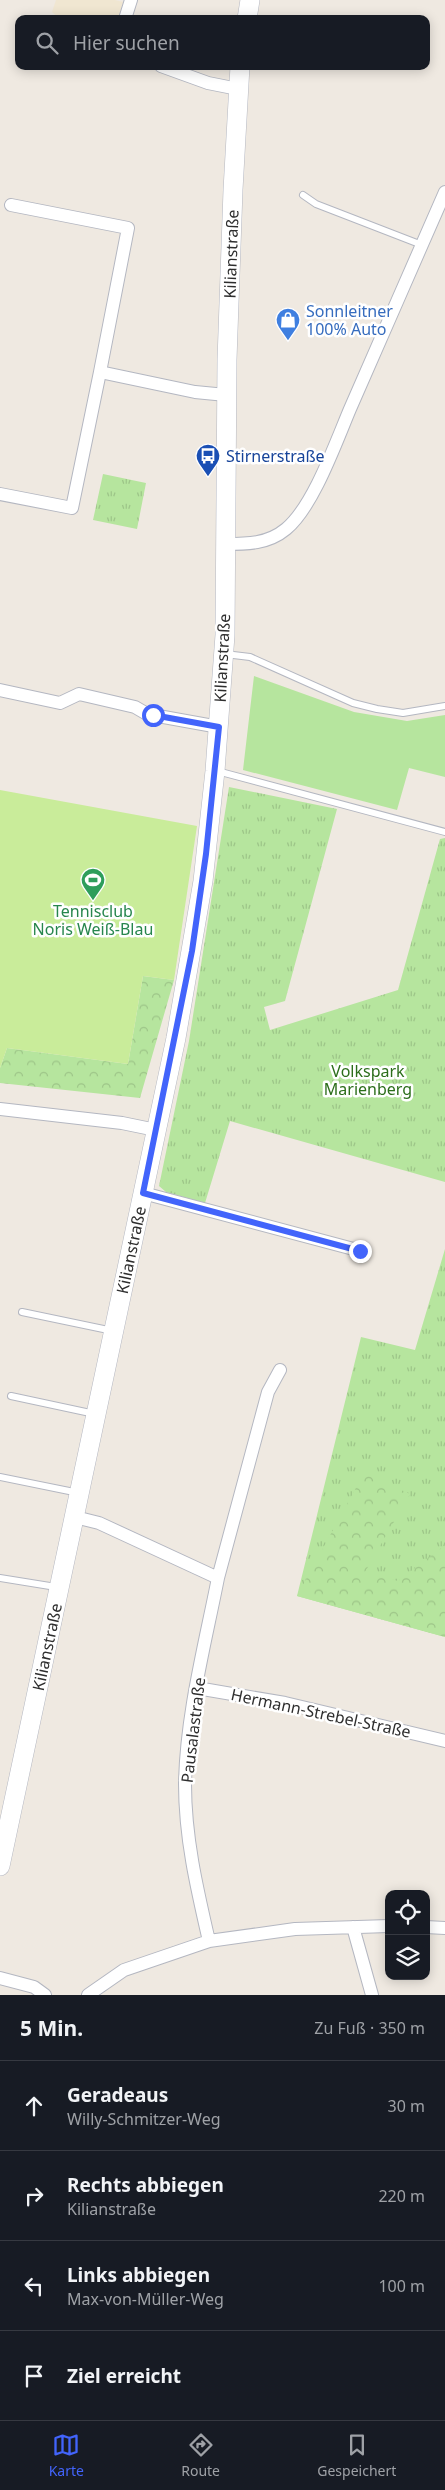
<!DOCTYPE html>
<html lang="de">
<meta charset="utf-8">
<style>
:root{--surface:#171b24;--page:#20242c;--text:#f1f3f6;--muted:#9ea1a6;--line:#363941;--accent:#4264fb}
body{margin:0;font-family:"Noto Sans",sans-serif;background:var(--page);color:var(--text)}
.controls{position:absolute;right:15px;bottom:15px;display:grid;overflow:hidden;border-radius:10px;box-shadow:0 2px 12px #0003}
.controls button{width:45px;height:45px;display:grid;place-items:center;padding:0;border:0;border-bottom:1px solid var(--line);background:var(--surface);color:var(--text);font:25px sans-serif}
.stop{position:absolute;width:15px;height:15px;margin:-11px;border:4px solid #4264fb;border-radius:50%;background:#fff}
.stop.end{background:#4264fb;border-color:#fff;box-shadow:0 1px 5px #0008}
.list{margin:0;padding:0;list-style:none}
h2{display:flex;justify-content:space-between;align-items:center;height:65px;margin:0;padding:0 20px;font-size:21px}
h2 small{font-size:16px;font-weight:400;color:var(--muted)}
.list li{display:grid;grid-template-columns:32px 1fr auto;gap:15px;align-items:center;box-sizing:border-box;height:90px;padding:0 20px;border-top:1px solid var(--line)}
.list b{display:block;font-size:19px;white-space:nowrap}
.list p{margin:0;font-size:16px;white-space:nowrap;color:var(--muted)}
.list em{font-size:16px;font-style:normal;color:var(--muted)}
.icon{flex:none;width:28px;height:28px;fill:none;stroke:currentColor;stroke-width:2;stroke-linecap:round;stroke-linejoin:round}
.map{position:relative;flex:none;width:445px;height:1995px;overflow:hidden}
.search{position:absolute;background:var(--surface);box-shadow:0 2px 12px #0003;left:15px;right:15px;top:15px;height:55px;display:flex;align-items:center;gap:12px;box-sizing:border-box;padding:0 18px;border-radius:10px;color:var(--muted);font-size:19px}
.sheet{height:425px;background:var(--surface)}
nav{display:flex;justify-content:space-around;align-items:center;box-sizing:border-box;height:70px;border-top:1px solid var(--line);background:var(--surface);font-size:14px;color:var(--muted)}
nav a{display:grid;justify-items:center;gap:2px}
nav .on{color:var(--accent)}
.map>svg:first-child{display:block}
</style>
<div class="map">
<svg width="445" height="1995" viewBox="0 0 445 1995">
<defs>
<pattern id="grass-tufts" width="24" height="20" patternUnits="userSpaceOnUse" patternTransform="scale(1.25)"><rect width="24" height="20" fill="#b6e59e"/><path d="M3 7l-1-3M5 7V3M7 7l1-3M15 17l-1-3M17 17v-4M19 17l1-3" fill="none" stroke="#9dc588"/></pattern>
<pattern id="forest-crowns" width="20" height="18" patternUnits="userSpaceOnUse" patternTransform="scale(1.25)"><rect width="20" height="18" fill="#b6e59e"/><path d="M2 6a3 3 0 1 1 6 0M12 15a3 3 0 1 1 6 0" fill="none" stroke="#9dc588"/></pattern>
</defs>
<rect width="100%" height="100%" fill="#efe9e1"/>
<!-- education -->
<path fill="#f0e6d1" d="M56 0H115L123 2 118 19H60L52 12Z"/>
<!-- grass -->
<path fill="url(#grass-tufts)" d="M103 474 146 483 137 529 93 520Z
M229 787 337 809 285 1001 264 1007 270 1030 398 990 440 839 445 838V1182L230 1121 205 1203 166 1192 159 1186 189 1041Z
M445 1249V1637L297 1596 361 1337 415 1350Z"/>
<!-- forest -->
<path fill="url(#forest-crowns)" d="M143 976 174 980 140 1098 0 1083V1068L7 1048 128 1064Z
M364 1473 410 1494 365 1572 398 1581 445 1545V1637L297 1596Z"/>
<!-- garden -->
<path fill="#b6e59e" d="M254 676 354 712 407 721 445 715V777L409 768 397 810 243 770Z"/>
<!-- pitch -->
<path fill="#c9ec9a" d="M0 790 197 826 174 980 143 976 128 1064 7 1048 0 1068Z"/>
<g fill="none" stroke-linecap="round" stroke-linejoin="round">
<defs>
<path id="service" d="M303 195 316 204 422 245
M225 654 250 657 353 703 377 709 403 713 445 706
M217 771 445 832
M22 1312 113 1331
M11 1396 95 1414
M0 1477 79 1493
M0 1578 56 1587"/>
<path id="minor" d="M125 19 131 0
M161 66 208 83 238 89
M11 205 128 228 100 372 195 392 226 395
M0 494 72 508 100 372
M225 544C247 544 268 544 286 529 313 507 336 442 350 409 382 337 413 264 445 192
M0 690 60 703 79 694 135 707 147 714 219 727
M0 1109 122 1123 156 1130
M143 1193 361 1251
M75 1517 99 1523 218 1578C205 1644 186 1716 185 1784 185 1838 197 1889 209 1941
M218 1578 268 1392 280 1370
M197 1688 285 1703 445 1741
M353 1927 372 1995
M426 1927 445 1928
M0 1978 34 1987 45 1995
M88 1995 124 1970 209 1941 295 1929 389 1926"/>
<path id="secondary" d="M247 19 250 0
M0 1866 176 1038 203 881 215 771 225 635 227 360 233 190 240 66"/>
</defs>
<!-- service casing -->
<use href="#service" stroke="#b4b7c1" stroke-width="8"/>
<!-- minor casing -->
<use href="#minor" stroke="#b4b7c1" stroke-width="14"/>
<!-- secondary casing -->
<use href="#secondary" stroke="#b4b7c1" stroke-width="20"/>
<!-- service -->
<use href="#service" stroke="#fff" stroke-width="6"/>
<!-- minor -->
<use href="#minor" stroke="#fff" stroke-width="12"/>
<!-- secondary -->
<use href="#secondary" stroke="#fff" stroke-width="19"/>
</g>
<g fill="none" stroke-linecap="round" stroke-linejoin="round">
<!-- route -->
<path stroke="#4264fb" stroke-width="6" d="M153 715 219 727 206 854 192 951 143 1193 360 1251"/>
</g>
<!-- icons -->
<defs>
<symbol id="shop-pin" viewBox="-11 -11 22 30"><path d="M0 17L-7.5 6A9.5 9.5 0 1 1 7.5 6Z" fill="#3f7fe0" stroke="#fff"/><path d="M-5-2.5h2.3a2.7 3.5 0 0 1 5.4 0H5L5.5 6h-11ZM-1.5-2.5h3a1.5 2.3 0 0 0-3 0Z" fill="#fff"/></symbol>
<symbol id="bus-pin" viewBox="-11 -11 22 30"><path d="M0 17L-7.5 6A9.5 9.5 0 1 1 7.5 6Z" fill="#1a4fb4" stroke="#fff"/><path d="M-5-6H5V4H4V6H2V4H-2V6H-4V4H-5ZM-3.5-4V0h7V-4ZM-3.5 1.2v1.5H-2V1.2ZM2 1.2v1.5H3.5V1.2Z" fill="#fff"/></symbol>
<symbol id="stadium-pin" viewBox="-11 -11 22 30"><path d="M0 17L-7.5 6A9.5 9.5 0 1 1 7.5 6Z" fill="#2e9e5b" stroke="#fff"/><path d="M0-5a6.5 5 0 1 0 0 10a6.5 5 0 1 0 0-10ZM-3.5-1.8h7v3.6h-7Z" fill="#fff"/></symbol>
</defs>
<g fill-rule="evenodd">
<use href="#shop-pin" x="274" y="306" width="28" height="38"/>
<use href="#bus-pin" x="194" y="442" width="28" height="38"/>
<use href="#stadium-pin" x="79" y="866" width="28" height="38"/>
</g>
<g text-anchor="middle" stroke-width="5" stroke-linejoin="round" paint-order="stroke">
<!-- street labels -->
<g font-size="16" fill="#2e2e2e" stroke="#fff">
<text transform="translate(231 254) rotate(-88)" y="6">Kilianstraße</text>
<text transform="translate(222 658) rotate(-87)" y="6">Kilianstraße</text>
<text transform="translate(131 1250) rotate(-78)" y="6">Kilianstraße</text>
<text transform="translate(47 1647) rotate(-78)" y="6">Kilianstraße</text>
<text transform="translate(321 1713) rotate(12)" y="6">Hermann-Strebel-Straße</text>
<text transform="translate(193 1730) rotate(-83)" y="6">Pausalastraße</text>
</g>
<!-- shop labels -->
<g font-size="16" fill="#366cbe" stroke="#fff" text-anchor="start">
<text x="306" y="317">Sonnleitner<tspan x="306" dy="18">100% Auto</tspan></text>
</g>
<!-- transit labels -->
<g font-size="16" fill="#164399" stroke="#fff" text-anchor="start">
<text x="226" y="462">Stirnerstraße</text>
</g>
<!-- leisure labels -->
<g font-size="16" fill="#27864d" stroke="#fff">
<text x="93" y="917">Tennisclub<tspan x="93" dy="18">Noris Weiß-Blau</tspan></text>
</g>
<!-- park labels -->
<g font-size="16" fill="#2c6e1b" stroke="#fff">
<text x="368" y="1077">Volkspark<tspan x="368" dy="18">Marienberg</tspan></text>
</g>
</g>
</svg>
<div class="controls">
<button><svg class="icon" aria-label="locate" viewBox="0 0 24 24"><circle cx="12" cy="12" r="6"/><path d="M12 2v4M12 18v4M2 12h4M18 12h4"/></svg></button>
<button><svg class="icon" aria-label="layers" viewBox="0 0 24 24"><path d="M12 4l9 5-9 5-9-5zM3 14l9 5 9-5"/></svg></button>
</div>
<div class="stop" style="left:153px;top:715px"></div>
<div class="stop end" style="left:360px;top:1251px"></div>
<div class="search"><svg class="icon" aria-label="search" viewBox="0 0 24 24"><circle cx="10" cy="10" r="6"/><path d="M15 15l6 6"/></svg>Hier suchen</div>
</div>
<section class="sheet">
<h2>5 Min.<small>Zu Fuß · 350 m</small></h2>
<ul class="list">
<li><svg class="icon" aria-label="ahead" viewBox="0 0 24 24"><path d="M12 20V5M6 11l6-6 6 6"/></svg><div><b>Geradeaus</b><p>Willy-Schmitzer-Weg</p></div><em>30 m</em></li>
<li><svg class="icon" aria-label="right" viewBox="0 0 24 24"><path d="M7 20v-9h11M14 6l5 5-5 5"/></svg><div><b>Rechts abbiegen</b><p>Kilianstraße</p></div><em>220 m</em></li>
<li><svg class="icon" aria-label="left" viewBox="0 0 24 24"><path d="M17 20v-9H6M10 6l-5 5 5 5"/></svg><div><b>Links abbiegen</b><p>Max-von-Müller-Weg</p></div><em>100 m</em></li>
<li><svg class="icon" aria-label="arrive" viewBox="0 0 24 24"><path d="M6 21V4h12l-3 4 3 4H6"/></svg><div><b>Ziel erreicht</b></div></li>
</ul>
</section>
<nav>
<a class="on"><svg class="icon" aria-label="map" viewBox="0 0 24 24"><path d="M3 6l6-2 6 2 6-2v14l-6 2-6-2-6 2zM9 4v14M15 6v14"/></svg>Karte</a>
<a><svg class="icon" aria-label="directions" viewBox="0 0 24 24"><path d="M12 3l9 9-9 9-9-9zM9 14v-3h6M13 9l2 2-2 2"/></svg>Route</a>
<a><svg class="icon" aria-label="saved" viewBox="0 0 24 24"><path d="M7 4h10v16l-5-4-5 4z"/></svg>Gespeichert</a>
</nav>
